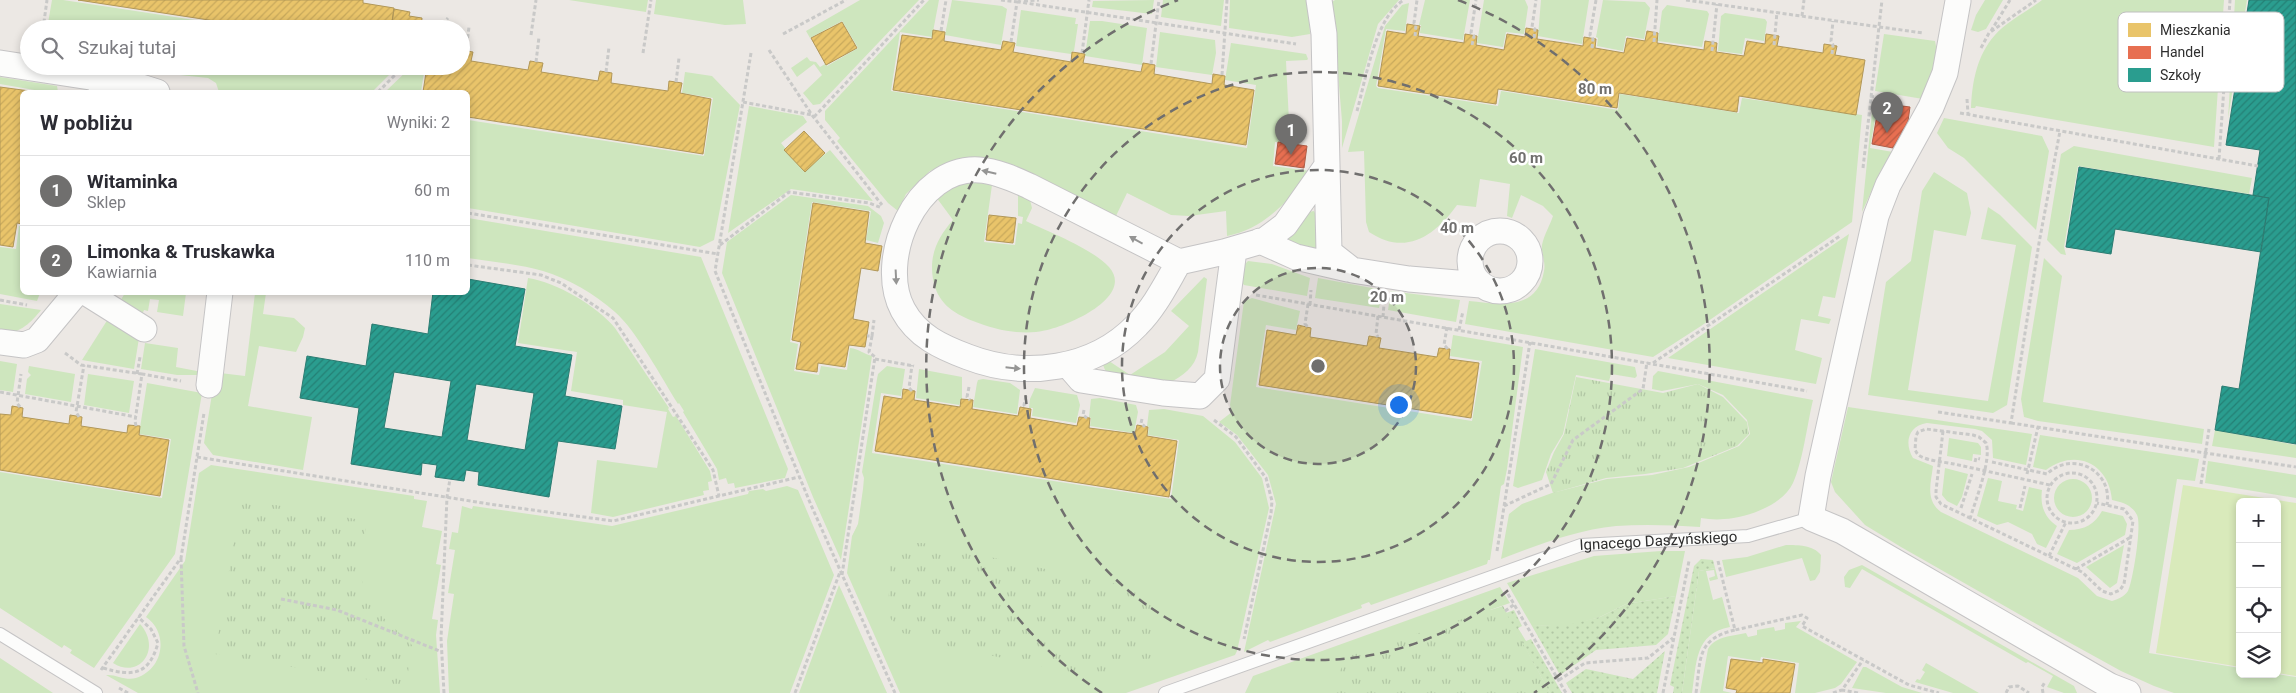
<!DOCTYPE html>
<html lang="pl">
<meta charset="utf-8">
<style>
:root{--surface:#fff;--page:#f7f7f7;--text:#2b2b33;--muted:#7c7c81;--line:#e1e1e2;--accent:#706f6e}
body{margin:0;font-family:Roboto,sans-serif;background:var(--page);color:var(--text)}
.controls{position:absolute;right:15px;bottom:15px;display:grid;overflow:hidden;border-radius:8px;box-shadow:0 2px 8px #0003}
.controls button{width:45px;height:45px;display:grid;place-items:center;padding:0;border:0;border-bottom:1px solid var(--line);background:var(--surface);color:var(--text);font:25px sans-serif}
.you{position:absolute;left:1398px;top:404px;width:18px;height:18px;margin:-12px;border:4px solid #fff;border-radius:50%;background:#1a73e8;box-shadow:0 0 0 8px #1a73e833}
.badge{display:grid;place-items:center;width:32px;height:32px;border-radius:50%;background:var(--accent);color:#fff;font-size:16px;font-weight:700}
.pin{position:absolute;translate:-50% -41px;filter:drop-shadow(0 1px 2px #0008)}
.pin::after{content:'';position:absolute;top:26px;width:18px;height:15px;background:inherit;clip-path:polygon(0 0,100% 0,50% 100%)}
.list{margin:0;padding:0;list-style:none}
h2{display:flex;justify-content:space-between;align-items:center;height:65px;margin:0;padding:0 20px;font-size:21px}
h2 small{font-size:16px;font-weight:400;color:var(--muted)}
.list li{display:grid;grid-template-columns:32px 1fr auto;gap:15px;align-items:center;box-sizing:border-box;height:70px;padding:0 20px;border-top:1px solid var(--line)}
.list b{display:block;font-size:19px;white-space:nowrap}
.list p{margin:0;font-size:16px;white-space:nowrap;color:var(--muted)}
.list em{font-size:16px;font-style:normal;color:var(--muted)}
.icon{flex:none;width:28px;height:28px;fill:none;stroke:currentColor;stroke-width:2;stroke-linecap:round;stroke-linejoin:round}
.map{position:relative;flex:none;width:2296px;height:693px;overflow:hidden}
.search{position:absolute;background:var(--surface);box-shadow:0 2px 8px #0003;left:20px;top:20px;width:450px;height:55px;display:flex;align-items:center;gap:12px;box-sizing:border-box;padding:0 18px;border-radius:28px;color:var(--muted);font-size:19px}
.panel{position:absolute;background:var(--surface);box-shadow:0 2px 8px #0003;left:20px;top:90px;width:450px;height:205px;border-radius:8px}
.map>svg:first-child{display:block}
</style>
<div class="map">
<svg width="2296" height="693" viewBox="0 0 2296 693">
<defs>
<pattern id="park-tufts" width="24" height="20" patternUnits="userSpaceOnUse" patternTransform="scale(1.25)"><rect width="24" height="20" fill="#cee6be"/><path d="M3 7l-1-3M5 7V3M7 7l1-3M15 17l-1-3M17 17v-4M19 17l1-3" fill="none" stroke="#b1c6a4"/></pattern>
<pattern id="garden-dots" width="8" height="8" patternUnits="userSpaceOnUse" patternTransform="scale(1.25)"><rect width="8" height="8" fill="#cee6be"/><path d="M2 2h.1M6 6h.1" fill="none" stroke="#b1c6a4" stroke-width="1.8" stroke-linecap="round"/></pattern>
<pattern id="homes-hatch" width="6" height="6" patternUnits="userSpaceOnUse" patternTransform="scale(1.25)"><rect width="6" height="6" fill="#e9c46a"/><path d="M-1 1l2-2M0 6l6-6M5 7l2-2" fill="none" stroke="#c8a95c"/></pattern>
<pattern id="shops-hatch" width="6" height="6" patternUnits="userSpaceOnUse" patternTransform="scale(1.25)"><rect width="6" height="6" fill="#e76f51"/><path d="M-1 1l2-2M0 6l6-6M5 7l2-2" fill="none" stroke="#bc5c44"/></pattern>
<pattern id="schools-hatch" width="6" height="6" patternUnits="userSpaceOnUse" patternTransform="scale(1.25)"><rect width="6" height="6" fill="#2a9d8f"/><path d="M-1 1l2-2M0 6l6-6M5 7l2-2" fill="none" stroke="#248075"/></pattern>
</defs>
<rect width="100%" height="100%" fill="#ece8e4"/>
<!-- grass -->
<path fill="#cee6be" d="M52 0H63L221 24V29H47Z
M569 0H648L646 12Z
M656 0H743L746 24 725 25 654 14Z
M860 0H919L820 104 813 105 803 93 822 75 814 64 797 77 791 68 807 57 810 61 816 62 820 67 825 64 827 66 858 48 842 21 810 38 806 31Z
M929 0H939L932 37 900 32 891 91 1247 148 1256 85 1225 80 1231 43 1306 54 1308 59 1307 60 1286 61 1290 142H1275L1273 166 1310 171C1290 201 1263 229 1227 236L1226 211 1189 216 1171 215 1127 193 1116 216 1028 173 955 161 930 171 906 194 898 211 888 203 837 141 840 138 825 120V111Z
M952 0 1002 6 1007 9 1001 45 945 35Z
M1154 0 1152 14 1092 7 1093 1Z
M1163 0H1224L1221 26 1161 17Z
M1230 0H1308L1310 34 1292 37 1229 28Z
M1335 0H1399L1378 24 1342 148V121L1332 2Z
M1425 0H1470L1463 40 1420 33 1421 25H1419Z
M1484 0H1525L1528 7 1524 34 1506 32 1503 47 1477 43Z
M1541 0H1589L1582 44 1538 36Z
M1603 0 1645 2 1650 8 1644 39 1626 36 1623 51 1597 46 1598 38 1596 37Z
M1985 0H2003L1986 29 1978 32 1971 30 1976 15Z
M2042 0H2224L2214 147 1976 106 1975 108H1971C1972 82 1977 55 1995 35 2005 23 2029 10 2042 0Z
M2235 0H2247L2228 119Z
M1409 3 1405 31 1386 29 1376 86 1378 88 1498 106 1501 91 1618 110 1620 94 1739 113 1742 98 1862 115 1852 222 1701 326 1653 357 1465 324 1469 301C1499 304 1537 312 1544 271 1546 262 1541 253 1542 245 1544 235 1550 225 1553 216L1543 206 1521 195 1512 218 1507 216 1510 184 1480 179 1476 207 1457 205C1434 237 1405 256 1369 232L1366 222 1364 151 1348 152 1349 148 1385 26 1402 5Z
M1667 5 1707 11 1709 14 1702 47 1658 41 1662 11Z
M1021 10 1076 18 1075 24H1078L1074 51H1072L1071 54 1016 46Z
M1725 13 1765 19 1767 22 1764 41 1745 38 1742 54 1718 51 1721 16Z
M1090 21H1102L1147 28 1142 65 1085 56Z
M1160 32 1215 40 1216 53 1212 75 1156 67Z
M1884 34 1935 41C1940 61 1929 81 1923 99L1875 91Z
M143 66H398L372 92H219L216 83 208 78 180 75Z
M412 66H425L421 92H385Z
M685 72 712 76 740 105 714 240 700 247 468 208V120L704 156 713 98 682 93Z
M0 77 57 86 58 92H40V91L0 84Z
M1873 102H1878L1870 148 1893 152 1881 170 1862 212Z
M749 106 803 116 807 122 781 143 804 171 830 150 873 201 791 189 728 233Z
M1944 118 2042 136 2049 151 2036 230 1964 158 1948 148 1937 133Z
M2074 146 2252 178 2249 194 2078 166 2064 247 2066 255 2061 254 2047 240 2061 154Z
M1934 172 1967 193 1971 213 1966 236 1934 230 1908 390 1988 401 2016 245 1981 239 1988 207 2000 215 2032 247 2007 405 1993 413 1868 395 1886 282 1911 261 1922 191Z
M973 182 992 185 984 242 1015 245 1018 223 1022 224 1023 217 1018 216V194L1030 200 1032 208 1026 221C1049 232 1093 249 1109 267 1137 299 1058 331 1036 332 1014 334 993 329 973 321 952 313 937 302 933 279 929 256 937 238 953 220L936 197 957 185Z
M791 195 868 206 881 216 884 223 878 243 866 240 871 211 812 202 790 342 798 344 794 371 819 375 821 366 847 370 850 348C860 349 863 354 872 356L841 560 813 497 722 273 727 242Z
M1314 211 1316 215 1317 250 1310 252 1288 239 1286 236 1309 212Z
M468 218 701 257 788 469 785 478 735 488 734 483 728 484 726 478 719 480 717 469 683 412 684 411 679 403 678 404C663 380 636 330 615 312 595 294 569 279 543 271 519 264 492 262 468 258Z
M19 226 22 227V292L40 293 37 301 0 294V247L16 249Z
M1849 234 1835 298 1823 296 1818 316 1831 319 1829 324 1801 319 1795 350 1822 358 1816 384 1668 358Z
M2044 258 2062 276 2043 402 2204 429 2202 444 2038 421 2024 417 2021 399Z
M1248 261 1272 264 1310 278 1307 296 1244 285 1240 280 1243 266Z
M1204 277 1207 279 1198 352C1195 367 1183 376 1169 383L1108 377 1103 365 1109 361 1130 375 1165 352 1189 326 1171 311Z
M528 278C556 282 597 306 615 328L669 408 668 409 673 417 676 416 710 471 712 481 708 482 709 490 703 491 704 495 613 517 591 513 597 460 657 468 667 412 623 405V400L571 391 577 352 518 343Z
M1318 278 1383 290 1379 308 1315 298Z
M1391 291 1460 300 1456 322 1388 310Z
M125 293H186L183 316 157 312 159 300 150 299 148 311 144 310 141 317 119 303Z
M255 293H266L263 314 294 318 305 328 303 337 296 352 259 346 248 406 312 417 303 470 213 455 204 443 212 394 220 373 245 376Z
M1252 298 1300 311 1296 330 1266 325 1256 387 1472 421 1482 361 1450 356 1453 335 1523 347 1507 469 1504 484 1501 486 1490 560H1488L1487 564 1371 605 1369 602 1361 605 1362 608 1270 642 1268 640 1244 652 1276 504 1268 475 1237 435 1219 422 1232 412 1230 405 1244 301Z
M0 304 41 310C31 323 17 336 0 333Z
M108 319 139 338 134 369 82 360Z
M145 343 178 348 176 367 202 372 200 375H177L141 369Z
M1535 349 1635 367 1637 376 1635 378 1611 374 1609 381 1576 375 1563 434 1551 454 1542 480 1518 488 1513 486Z
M0 361 17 364 13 392 0 390Z
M29 366 75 374 71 402 25 394 27 379 31 375 28 372Z
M887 366 905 369 901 396 881 393 872 453 1171 499 1179 440 1148 435 1149 427 1147 426 1149 410 1164 409 1203 416 1235 442 1262 478 1269 508 1237 651 1235 655 1126 693H900L847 573 852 536 858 524 863 489 864 478 862 472 877 379 878 374Z
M919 369 962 377V398L959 405 916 398Z
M1658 371 1813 400C1807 425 1803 461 1793 483 1783 505 1747 518 1724 519 1716 520 1708 519 1701 518L1700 527C1672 525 1643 524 1616 526 1576 530 1538 545 1501 559L1509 514 1522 504 1552 493 1607 479 1652 475 1689 467 1739 446 1750 434 1747 420 1723 395 1698 384 1662 391 1652 389 1653 376Z
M88 374 134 381 129 413 84 405Z
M983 379 1010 383 1020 390 1017 414 973 407 977 383 978 380Z
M147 383 202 393 175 554 94 668 70 653 72 650 64 645 62 648 0 608V472L162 498 171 439 139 434Z
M1035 388 1077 395 1080 405 1076 423 1032 416 1033 408H1029L1030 399Z
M1100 398 1136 405 1138 412 1134 433 1090 426 1091 418 1089 417 1091 399Z
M1848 407 2032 434 2026 465 1993 458 1992 440 1982 431 1975 429 1927 423C1908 426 1904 443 1913 458L1933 466C1931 483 1925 500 1941 512L2078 578 2097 596 2112 601C2118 599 2124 597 2128 591 2133 581 2142 524 2137 515 2132 505 2122 502 2112 500 2109 463 2075 448 2046 470L2033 467 2040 435 2199 459 2195 481 2177 479 2149 653 2240 668V674H2277L2296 677V693H2174L2154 686 2121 671 2054 634 1901 547 1865 525 1835 492 1831 482Z
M2215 430 2296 445V458L2212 446Z
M1949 438 1978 443 1981 447V455L1973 454 1972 461 1947 456Z
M2208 461 2296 475V498L2205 483Z
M211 465 414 496V499L427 501 422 527 442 531 436 564 441 565 432 619 438 620 436 635 440 693H138L106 675C116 674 125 681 136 678 164 669 169 633 146 617L185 561 199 473Z
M1945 468 1968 474 1962 497 1957 506 1947 501 1942 495Z
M1988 478 2002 481 1998 501 2017 505 2016 509 2023 511 2029 487 2042 490C2040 505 2044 517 2057 526L2046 548 2037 544 2032 534 2008 522 1997 525 1977 516Z
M2054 498a19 19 0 1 1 38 0a19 19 0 1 1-38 0Z
M787 486 798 490 834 575 790 693H449L447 641 454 594 448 593 455 550 449 549 452 532 458 533 462 506 472 509 473 506 612 526 748 494 749 491 763 489 766 491Z
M2102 511 2123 516 2127 524 2125 535 2077 563 2057 554 2069 530C2084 530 2095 524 2102 511Z
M1786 545C1798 545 1813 545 1821 555L1820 572 1815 580 1810 581 1802 558 1726 577 1722 560 1747 557Z
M2124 545 2117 583 2110 588 2086 567Z
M1661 551H1685L1676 596 1626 604 1600 617 1572 625 1532 626 1507 583 1594 556Z
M1862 565 2074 686 2077 693H2064L2047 687 2053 676 2028 662 2026 663 1862 569 1850 588 1845 587 1844 577 1849 570Z
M1715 568 1718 579 1710 581 1709 578 1715 576 1714 570 1706 571 1713 600 1722 597 1730 627C1694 634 1697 663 1692 693H1682L1699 571Z
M839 585 887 693H799Z
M1500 587 1510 603 1490 610 1550 693H1245L1253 676Z
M1801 621 1796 627 1857 662 1841 684 1835 688 1815 693H1795L1799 663 1761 657 1760 661 1728 656 1723 691 1732 693H1700L1708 649C1715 636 1733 636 1746 633L1748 637 1757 635V630L1774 627 1775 631 1785 629V623Z
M140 624C162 648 140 680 113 663Z
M0 658 53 693H0Z
M1926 663 1979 693H1953L1915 682 1917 679 1920 680 1925 672 1922 670Z
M1863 667H1866L1902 687 1922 693H1886L1852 688Z"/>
<!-- park -->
<path fill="url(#park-tufts)" d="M1576 377 1663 393 1698 384 1723 397 1747 422 1749 434 1737 446 1683 468 1645 474 1606 478 1553 493 1546 472 1554 452 1564 434Z
M241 499 367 521 359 568 367 602 412 645 406 686 215 654Z
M917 543H923L1117 584 1144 587C1156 608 1155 635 1151 658L1106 673 1069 672 923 641 900 632 888 615 890 566 906 548Z
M1503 606 1550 693H1328L1348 656Z"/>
<!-- garden -->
<path fill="url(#garden-dots)" d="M1701 559 1713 560 1715 568 1699 571 1682 693H1673L1674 687 1670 685 1694 566Z
M1676 596 1668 634 1656 645 1596 650 1560 675 1532 626 1572 624 1600 617 1626 604Z
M1514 610 1522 626 1518 628 1526 641 1531 639 1562 693H1550L1506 613Z
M1665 651 1657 693H1572L1566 683 1586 669 1633 679Z"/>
<!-- pitch -->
<path fill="#d9eabb" d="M2183 485 2296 503V676L2277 673V502H2240V667L2156 653Z"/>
<!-- homes -->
<path fill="url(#homes-hatch)" stroke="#b19758" d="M78 0H363V3L394 8 391 29H221L222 22Z
M394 9 410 12 409 16 422 18 421 29H391Z
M842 22 857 48 826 65 811 38Z
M1407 24 1420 26 1418 36 1464 43 1465 34 1477 36 1476 45 1504 50 1507 34 1525 37 1526 28 1538 30 1537 39 1583 46 1584 37 1596 39 1595 48 1624 53 1627 38 1645 41 1647 31 1658 33 1657 43 1704 50 1705 41 1717 43 1716 52 1744 56 1747 41 1765 44 1766 34 1779 36 1777 46 1823 53 1824 44 1837 46 1835 55 1865 60 1856 115 1739 96 1737 112 1619 93 1617 108 1498 89 1496 104 1378 86 1387 31 1406 34Z
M933 30 945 32 944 41 1001 50 1003 41 1015 43 1013 52 1071 62 1072 52 1085 54 1083 63 1141 72 1143 63 1155 65 1154 74 1212 84 1213 74 1225 76 1224 85 1254 90 1246 145 893 90 902 35 932 39Z
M461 50 473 52 471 61 528 70 530 61 543 63 541 72 598 81 600 71 612 73 611 83 668 91 669 81 682 83 680 93 711 99 703 154 468 117V92H423L427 66H461Z
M0 87 37 92H22V224L17 223 13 247 0 245Z
M804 131 825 153 805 172 784 150Z
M813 203 869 212 865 243 882 246 878 271 861 268 853 319 869 322 865 347 849 345 845 367 818 363 817 372 796 369 801 342 792 340Z
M989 215 1016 218 1013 243 986 240Z
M1298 325 1311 328 1310 337 1367 346 1369 336 1381 338 1379 348 1437 357 1439 348 1448 349H1450L1449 359 1479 363 1471 418 1259 385 1267 330 1296 335Z
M903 389 915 391 914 400 960 407 961 399 973 400 972 409 1018 416 1020 407 1031 409 1030 418 1077 426 1079 417 1090 418 1089 428 1135 434 1137 425 1148 427 1147 436 1177 441 1169 497 875 451 884 396 902 399Z
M12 406 23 408 22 417 69 424 70 415 82 417 81 426 127 433 128 425 140 426 139 435 169 440 160 496 0 470V414L11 415Z
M1731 659 1763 663V659L1795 664 1790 693H1736L1737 690 1726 688Z"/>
<!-- shops -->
<path fill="url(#shops-hatch)" stroke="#b05c46" d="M1879 103 1910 107 1908 121 1893 148 1872 144Z
M1278 142 1307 146 1304 168 1275 164Z"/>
<!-- schools -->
<path fill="url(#schools-hatch)" stroke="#2b7c72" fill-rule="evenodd" d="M2249 0H2296V444L2215 430 2222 386 2239 389 2269 198 2253 195 2260 150 2226 145Z
M2079 167 2269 198 2261 252 2115 229 2111 254 2066 247Z
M468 279 525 289 515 346 572 355 565 396 622 406 615 449 558 441 549 497 478 485 479 472 466 470 464 481 435 477 437 465 422 463 421 475 351 464 359 408 300 398 307 356 366 366 372 324 428 334 433 292H468ZM394 372 451 381 442 437 384 428ZM476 384 534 393 525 450 467 440Z"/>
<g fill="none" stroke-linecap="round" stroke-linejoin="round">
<defs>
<g id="service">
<path d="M0 634 96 693"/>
<path id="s1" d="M1165 693 1581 545 1748 536 1811 518"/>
</g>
<path id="minor" d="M1319 0 1324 34 1329 252 1352 270 1409 279 1481 285
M1958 1 1945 73 1931 107 1888 185 1876 216 1818 476 1811 518 1842 531 2110 686 2128 693
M0 63 103 79 101 92
M103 79 138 86 157 92
M1470 261a30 30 0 1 1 60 0a30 30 0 1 1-60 0Z
M1260 241 1296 257 1348 269
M1179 262C1166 284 1155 307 1137 325 1094 370 1025 379 968 357 941 347 917 336 903 310 876 260 916 166 979 170 996 171 1014 179 1029 186L1179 262 1224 252 1265 240 1285 225 1326 167
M85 292 144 329
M0 342 24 345 37 340 77 292
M1068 365 1081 380 1163 393 1200 396 1217 379 1234 250
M209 385 220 292"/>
</defs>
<!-- service casing -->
<use href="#service" stroke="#c5c4c5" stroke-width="14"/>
<!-- minor casing -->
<use href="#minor" stroke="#c5c4c5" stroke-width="27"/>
<!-- path -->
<path stroke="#c9c9c8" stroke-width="3" stroke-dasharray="4 2.5" stroke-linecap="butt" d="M1001 0 1018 2
M1020 0 1019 2 1296 44
M1686 0 1923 33
M1024 1 1039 0
M1802 16 1804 0
M43 29 47 0
M438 29 448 18
M941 31 946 0
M1991 31 2010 0
M783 34 846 0
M531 35 536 0
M1415 36 1416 25 1414 23 1417 0
M1534 38 1535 29 1532 27 1536 0
M1011 42 1017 2
M1654 42 1657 0
M1472 45 1474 36 1471 33 1476 0
M1774 45 1777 12
M1592 48 1593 39 1590 35 1596 0
M1981 48 1989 33 2036 0
M769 50 812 115 882 205
M466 51 469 27
M1712 51 1717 4
M643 53 651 0
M751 53 715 271 811 505 895 693
M1082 53 1089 0
M1832 54 1833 45 1831 41 1833 21
M536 62 539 37
M1151 64 1159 0
M606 72 609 47
M1222 75 1227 0
M676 82 679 58
M378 92 404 66
M1870 96 1901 101
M1967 99 1968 114
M743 102 812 115
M1357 111C1366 79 1375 17 1404 0
M1960 113 2258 166
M814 117 924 0
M2219 159 2230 0
M1863 168 1882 0
M468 213 718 254
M720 245 789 192 869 203 882 208
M468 265 541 275 561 283 613 318 713 470 719 496
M1256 295 1807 391
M0 300 27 305
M1308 304 1305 324 1308 327
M1310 305 1311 290
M1378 316 1376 334 1378 337
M1383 317 1384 304
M1447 327 1444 345 1448 349
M1459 330 1463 311
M872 336 874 320
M65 353 81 365 142 374
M875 359 914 366
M1653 363 1840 236
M137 374 140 357
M969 387 967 397 970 400
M912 391 909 388 912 365
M0 392 136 417
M1026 396 1024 405 1026 408
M20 407 17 403 21 374
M1084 410 1083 415 1087 418
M1938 412 2011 423 2039 243 2060 131
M79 417 76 412 84 365
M1142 419 1141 423 1145 427
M1214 420 1236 437 1266 478 1272 501 1271 513 1244 639
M2011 423 2296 467
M136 426 135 421 142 374 181 381
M1943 431 1936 491V497L1941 504 2082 572 2102 591 2111 594 2120 590 2124 584 2133 521 2124 509 2097 503
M197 457 489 504 613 521 799 477
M1975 462 1976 458 1980 459
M1992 462 2047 474C2072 450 2113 470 2107 505
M2047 498a25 25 0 1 1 50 0a25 25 0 1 1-50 0Z
M2027 474 2038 427
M2201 484 2209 429
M1504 506 1551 484 1573 440 1643 389 1647 362
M1961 508 1972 474
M2020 508 2025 486
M1970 519C1975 501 1992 460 1986 443L1979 437 1973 435 1926 429 1918 432 1916 436 1915 450C1917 453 1917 454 1920 456 1929 461 1944 462 1954 464 1986 471 2018 478 2050 485
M1497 551 1530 342
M2049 556 2066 522
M181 558 184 646 198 693
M1718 561 1735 630 1802 615 1807 618 1802 626 1909 685 1939 693
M2076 569 2131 537
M842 575 875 357 869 352 872 336H867
M1508 594 1566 693
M281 599 337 610 442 652
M1505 611 1515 604
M103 668C133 677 149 675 158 643L151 629 138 617
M101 670 181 558 204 413
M1559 680 1585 663 1648 658 1673 638
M119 688 128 693
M444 693 441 638 447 497 450 479
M795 693 840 572
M1663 693 1689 561
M1696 693C1701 659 1696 639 1735 630
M1833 693 1842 690
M1858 693 1842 690 1863 660
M2006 693 2009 687 2018 686 2029 693
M2043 693 2042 687 2045 682"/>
<!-- service -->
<use href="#service" stroke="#fcfcfb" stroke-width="12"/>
<!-- minor -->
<use href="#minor" stroke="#fcfcfb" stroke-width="25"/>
</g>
<!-- one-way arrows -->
<defs><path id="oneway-solid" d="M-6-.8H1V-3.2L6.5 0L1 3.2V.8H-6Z" transform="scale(1.25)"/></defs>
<g fill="#959594">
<use href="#oneway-solid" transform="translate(989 172) rotate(-167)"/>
<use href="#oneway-solid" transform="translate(1136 240) rotate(-151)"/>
<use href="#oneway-solid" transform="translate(896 277) rotate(87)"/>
<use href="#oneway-solid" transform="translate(1013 368) rotate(6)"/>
</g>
<!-- distance rings -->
<circle cx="1318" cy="366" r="98" fill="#706f6e" fill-opacity=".12"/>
<g fill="none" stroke="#706f6e" stroke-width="2.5" stroke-dasharray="9 6">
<circle cx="1318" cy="366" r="98"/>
<circle cx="1318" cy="366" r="196"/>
<circle cx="1318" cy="366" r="294"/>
<path d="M1102 693A392 392 0 0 1 1178 0M1458 0A392 392 0 0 1 1534 693"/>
</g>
<g text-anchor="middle" stroke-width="5" stroke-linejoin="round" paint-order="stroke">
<!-- street labels -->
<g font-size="15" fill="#2e2e2e" stroke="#fff">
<text dy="5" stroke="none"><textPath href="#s1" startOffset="519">Ignacego Daszyńskiego</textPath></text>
</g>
</g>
<!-- legend -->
<rect x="2118" y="12" width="166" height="80" rx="8" fill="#fff" stroke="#c0c0c0" stroke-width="1"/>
<rect x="2128" y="23" width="23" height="14" fill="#e9c46a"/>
<rect x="2128" y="46" width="23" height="13" fill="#e76f51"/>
<rect x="2128" y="68" width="23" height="14" fill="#2a9d8f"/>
<g font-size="14" fill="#2e2e2e">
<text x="2160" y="35">Mieszkania</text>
<text x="2160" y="57">Handel</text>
<text x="2160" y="80">Szkoły</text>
</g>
<circle cx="1318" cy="366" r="8" fill="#706f6e" stroke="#fff" stroke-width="2.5"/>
<g font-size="15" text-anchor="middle" font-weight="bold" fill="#706f6e" stroke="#fff" stroke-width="5" stroke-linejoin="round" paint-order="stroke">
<text x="1595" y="94">80 m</text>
<text x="1526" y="163">60 m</text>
<text x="1457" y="233">40 m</text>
<text x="1387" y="302">20 m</text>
</g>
</svg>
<div class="controls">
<button>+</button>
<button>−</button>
<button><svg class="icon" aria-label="locate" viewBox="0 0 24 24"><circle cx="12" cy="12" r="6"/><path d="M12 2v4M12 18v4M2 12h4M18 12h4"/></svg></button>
<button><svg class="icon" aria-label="layers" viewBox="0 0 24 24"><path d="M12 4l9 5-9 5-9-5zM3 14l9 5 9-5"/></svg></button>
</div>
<div class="you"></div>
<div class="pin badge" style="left:1291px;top:155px">1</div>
<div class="pin badge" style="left:1887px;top:133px">2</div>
<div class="search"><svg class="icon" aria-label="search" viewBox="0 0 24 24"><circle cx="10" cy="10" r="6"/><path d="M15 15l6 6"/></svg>Szukaj tutaj</div>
<section class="panel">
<h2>W pobliżu<small>Wyniki: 2</small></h2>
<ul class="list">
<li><span class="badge">1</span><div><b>Witaminka</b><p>Sklep</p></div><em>60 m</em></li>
<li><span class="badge">2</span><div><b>Limonka &amp; Truskawka</b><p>Kawiarnia</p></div><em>110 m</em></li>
</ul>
</section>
</div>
